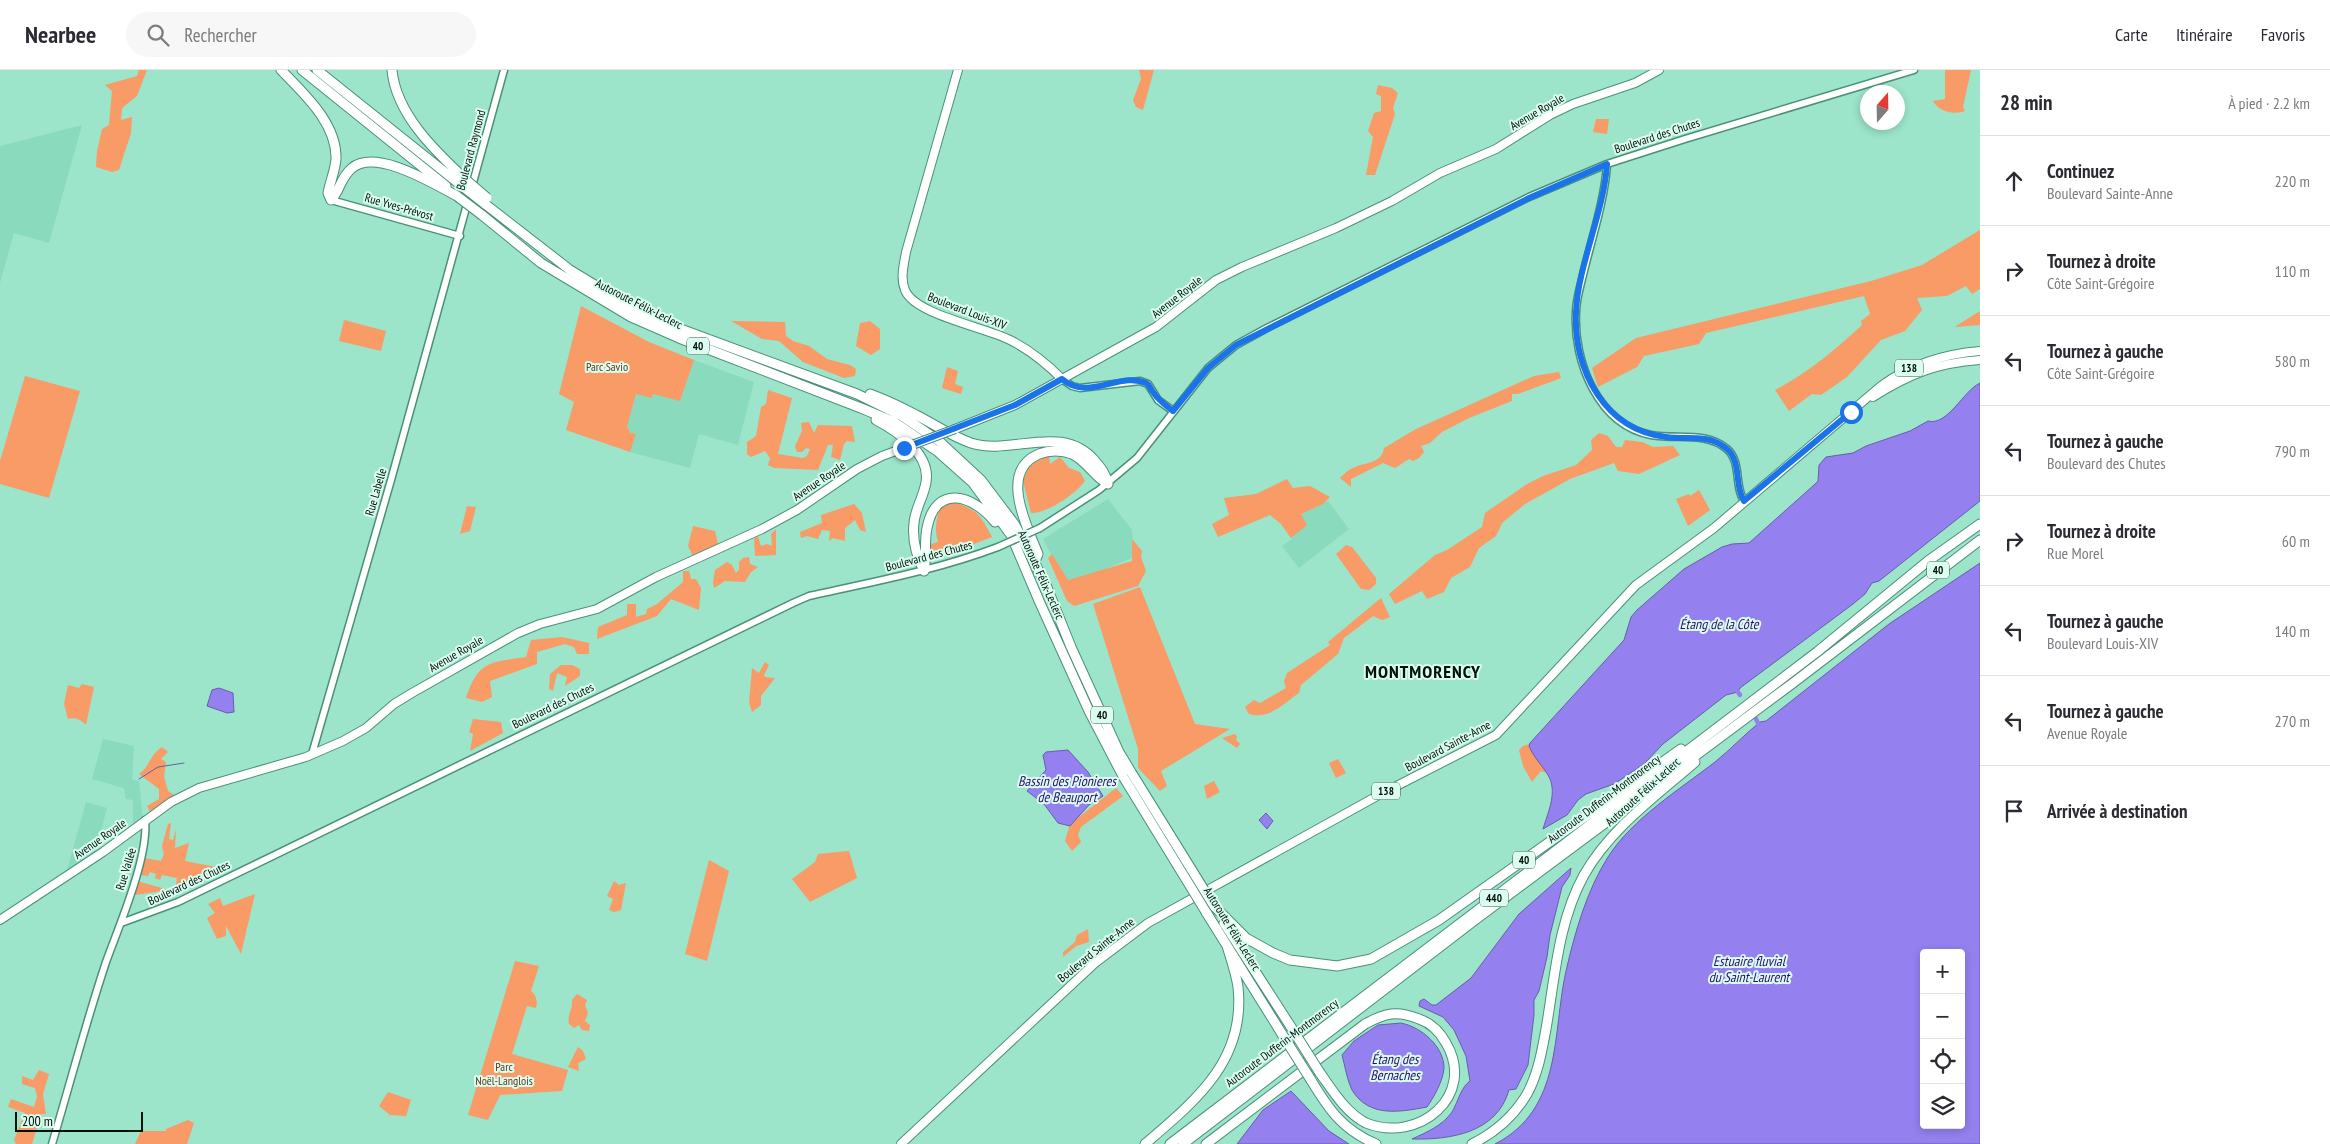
<!DOCTYPE html>
<html lang="fr">
<meta charset="utf-8">
<style>
:root{--surface:#fff;--page:#f7f7f7;--text:#2b2b33;--muted:#7c7c81;--line:#e1e1e2}
body{margin:0;font-family:"PT Sans Narrow",sans-serif;background:var(--page);color:var(--text)}
.controls{position:absolute;right:15px;bottom:15px;display:grid;overflow:hidden;border-radius:5px;box-shadow:0 2px 8px #0003}
.controls button{width:45px;height:45px;display:grid;place-items:center;padding:0;border:0;border-bottom:1px solid var(--line);background:var(--surface);color:var(--text);font:25px sans-serif}
.compass{position:absolute;left:1860px;top:15px;width:45px;height:45px;border-radius:50%;background:var(--surface);box-shadow:0 2px 8px #0003;rotate:20deg}
.scale{position:absolute;left:15px;bottom:12px;width:128px;box-sizing:border-box;padding-left:5px;border:2px solid #00100a;border-top:0;font-size:14px;line-height:18px;white-space:nowrap;color:#00100a;-webkit-text-stroke:4px #dafdef;paint-order:stroke}
.stop{position:absolute;width:15px;height:15px;margin:-11px;border:4px solid #1a73e8;border-radius:50%;background:#fff}
.stop.end{background:#1a73e8;border-color:#fff;box-shadow:0 1px 5px #0008}
.list{margin:0;padding:0;list-style:none}
h2{display:flex;justify-content:space-between;align-items:center;height:65px;margin:0;padding:0 20px;font-size:21px}
h2 small{font-size:16px;font-weight:400;color:var(--muted)}
.list li{display:grid;grid-template-columns:32px 1fr auto;gap:15px;align-items:center;box-sizing:border-box;height:90px;padding:0 20px;border-top:1px solid var(--line)}
.list b{display:block;font-size:19px;white-space:nowrap}
.list p{margin:0;font-size:16px;white-space:nowrap;color:var(--muted)}
.list em{font-size:16px;font-style:normal;color:var(--muted)}
.icon{flex:none;width:28px;height:28px;fill:none;stroke:currentColor;stroke-width:2;stroke-linecap:round;stroke-linejoin:round}
.map{position:relative;flex:none;width:1980px;height:1074px;overflow:hidden}
header{display:flex;align-items:center;gap:30px;box-sizing:border-box;height:70px;padding:0 25px;background:var(--surface);border-bottom:1px solid var(--line)}
header strong{font-size:24px}
nav{display:flex;gap:28px;margin-inline-start:auto;font-size:18px}
.search{width:350px;height:45px;background:var(--page);display:flex;align-items:center;gap:12px;box-sizing:border-box;padding:0 18px;border-radius:28px;color:var(--muted);font-size:19px}
main{display:flex}
aside{flex:1;background:var(--surface)}
.map>svg:first-child{display:block}
</style>
<header>
<strong>Nearbee</strong>
<div class="search"><svg class="icon" aria-label="search" viewBox="0 0 24 24"><circle cx="10" cy="10" r="6"/><path d="M15 15l6 6"/></svg>Rechercher</div>
<nav><a>Carte</a><a>Itinéraire</a><a>Favoris</a></nav>
</header>
<main>
<div class="map">
<svg width="1980" height="1074" viewBox="0 0 1980 1074">
<rect width="100%" height="100%" fill="#9ce4ca"/>
<!-- built -->
<path fill="#8adbbe" d="M82 55 49 173 14 163 0 213V76Z
M694 290 754 312 738 375 699 364 690 398 630 382 635 365 631 363 627 357 636 324 652 327 653 324 680 330Z
M1108 429 1132 460 1134 487 1067 515 1043 469Z
M1328 431 1349 459 1299 498 1282 476 1292 469 1281 454Z
M103 669 134 676 132 710 139 711 143 752 133 759V730L126 729 124 718 92 709Z
M86 732 107 738 94 788 65 807Z"/>
<!-- green -->
<path fill="#f89b66" d="M139 0H147L137 26 122 38 121 50 132 47 131 63 119 100 112 102 96 97 97 81 102 59 109 55 112 21 105 15 137 6Z
M1139 0H1154L1143 40 1136 37 1133 30 1141 9Z
M1945 0H1971L1963 37 1965 41C1954 45 1939 42 1933 31L1945 29Z
M1378 15 1392 18 1398 23 1393 38 1395 44 1375 105H1366L1373 67 1368 61 1374 43 1381 41V26L1376 24Z
M1596 49H1609L1607 64 1593 62Z
M1980 160V219L1972 224 1966 216 1947 226 1917 228 1922 240 1905 261 1881 270 1847 307 1821 325 1812 324 1789 341 1775 320C1808 303 1835 280 1862 255L1861 251 1870 244 1864 226 1706 263 1699 274 1644 286 1637 297 1598 317 1592 298 1636 268 1871 211 1922 195Z
M581 236 649 272 694 290 680 331 653 324 652 328 636 324 627 357 631 363 636 364 630 382 566 360 574 332 559 324Z
M1980 241V255L1955 257 1956 256Z
M344 250 386 261 381 281 339 271Z
M731 251 785 252 786 266 793 271 809 276 827 289 850 295 856 299 855 306 844 308 803 292 779 271 762 269Z
M870 251 880 259V279L871 285 856 276 860 253Z
M947 297 958 301 955 314 963 317 961 324 942 318Z
M1559 302 1561 308 1518 324H1512V331L1469 348 1442 362 1430 373 1421 376 1424 382 1419 388 1413 391 1409 389 1395 398 1383 393 1351 409V417L1340 408C1344 404 1348 400 1353 398 1365 392 1382 394 1384 378L1416 359 1534 306Z
M25 306 80 321 49 428 0 414V391Z
M768 320 792 328 778 384 803 388 807 386 810 379 806 378 802 382H797L795 376 802 361 801 353 809 352 814 363 818 355 852 356 855 372 847 371 844 374 840 390 831 387 833 375H828L818 400 774 398 768 395 770 388 765 381 751 387 747 384V372L756 366 761 337 766 334Z
M1599 363 1608 366 1616 377H1622L1625 370 1642 372 1653 377 1673 376 1680 385 1639 404 1618 401 1614 393 1570 409 1525 434 1502 453 1496 466 1479 478 1470 497 1451 508 1444 522 1427 529 1422 521 1395 534 1389 524 1435 485 1447 480 1482 457 1485 443 1527 414 1543 406 1576 395 1592 380 1591 370Z
M1047 386H1049L1050 394 1060 387 1069 398 1080 402 1085 411C1076 424 1046 444 1031 443L1023 411 1030 394Z
M1287 409 1293 418 1310 416 1330 427 1323 434 1301 444 1307 455 1291 468 1281 454 1270 445 1218 467 1212 454 1229 445 1224 428 1256 424Z
M1699 420 1710 440 1688 456 1676 429 1689 424 1690 426Z
M954 432C978 440 981 446 992 467L933 490 928 475 938 472C934 459 936 448 942 434Z
M854 434 862 443 866 462 860 460 855 450 845 458V471L833 468 829 471 830 461 822 460 818 469 807 466 801 468 800 462 822 453 821 445Z
M467 436 476 437 470 461 460 464Z
M693 456 715 461 719 479 695 490 688 476Z
M776 459V485L755 486 754 469 758 466 761 476 767 474 772 476 771 464Z
M1132 469 1142 481 1141 487 1146 501 1138 516 1074 536 1067 531 1048 488 1052 484 1068 510 1132 491Z
M1346 475 1352 477 1376 508V514L1369 520 1361 519 1336 484Z
M749 487 750 494 758 497 751 502 745 512 725 511 714 518 713 512 715 500 727 492 732 495 736 503 739 500V492L743 488Z
M683 501H689L691 509H696L701 518 699 540 671 529 657 546 597 569 598 557 627 545V534H636V547L646 544 647 539 657 534 683 512Z
M1140 517 1195 654 1230 659 1161 701 1167 716 1160 721 1138 698V679L1093 534Z
M1381 528 1390 547 1382 550 1373 546 1344 568 1338 584 1301 615 1299 623C1283 634 1269 650 1249 644L1245 637 1254 630 1260 633 1286 618 1284 611 1287 603 1330 575 1328 572Z
M562 567 589 573V584H577L574 577 565 574 537 582V594L490 611 492 627 482 632 466 628C478 591 490 592 526 587L531 570Z
M765 592 769 595 764 605 765 607 775 608 761 626V635L752 642 749 632 752 598 759 603Z
M561 595H572L580 599V606L565 616 567 607 557 603 553 621 549 619 550 604Z
M82 614 94 617 86 655C80 649 76 647 68 649L64 634 68 615 79 618Z
M473 649 501 652 503 663 470 681 473 664 469 662Z
M1235 664 1237 667 1236 670 1240 674 1237 678 1222 668Z
M1529 674 1549 704 1541 701 1532 712 1523 696 1519 680 1523 676Z
M162 677 168 682 161 689 166 692 164 707 168 721 174 725 150 742 147 736 159 729V719L139 704C151 695 148 687 162 677Z
M1338 689 1346 703 1336 708 1329 693Z
M1214 711 1220 722 1207 729 1204 716Z
M1116 718 1123 726 1081 757 1078 765 1081 772 1072 781 1065 771 1070 754Z
M171 753 169 769 173 770 176 759 175 778 189 773 185 791 221 798 175 821 177 808 162 805 160 810 155 808 156 804 150 802 148 806 140 805 145 788 161 791 164 784 162 776 168 754Z
M849 781 857 808 810 832 792 809 815 792 818 784Z
M709 790 729 801 707 891 685 884Z
M137 811 169 820 135 825Z
M614 811 619 815 626 813 621 840 614 842 609 840 613 829 607 826Z
M255 824 241 884 226 856V866L217 869 207 848 215 843 208 834 220 828 223 836Z
M1088 859 1089 872 1076 876 1063 887V882L1075 872 1077 865Z
M515 891 539 896 531 921C536 924 538 932 536 938L527 936 512 984 568 1000 562 1021 500 1025 488 1050 468 1045Z
M577 924 587 930 585 935 588 943 585 951 590 955 589 961 582 960 579 955 574 958 569 954C567 944 573 939 572 930Z
M578 977 583 981 586 989 578 993 579 1001 568 997Z
M39 1000 49 1004 43 1024 46 1044H41L32 1074H16L14 1070 25 1043 8 1037 11 1029 34 1037 37 1027 35 1018 22 1014V1006L33 1010Z
M388 1022 411 1030 406 1046 390 1045 379 1036Z
M188 1050 194 1053 187 1074H135L141 1061H166V1059Z"/>
<!-- water -->
<path fill="#9480ef" stroke="#685eaa" fill-rule="evenodd" d="M1980 313V431L1879 511 1872 513 1865 524 1853 534 1740 618 1738 622 1726 625 1663 674 1644 694 1614 714 1586 724 1578 730 1567 745 1543 759C1548 742 1558 722 1548 705 1542 695 1534 688 1529 676L1530 673 1624 570 1631 547 1637 540 1684 499 1722 477 1732 474 1749 473 1814 415 1818 411 1819 395 1826 387 1853 383 1866 376 1910 361 1928 351C1948 356 1963 321 1980 313Z
M1980 493V1074H1495C1563 1039 1552 964 1566 901 1575 862 1587 820 1608 787 1632 749 1680 719 1715 692 1731 679 1745 664 1760 652L1766 651 1889 554ZM1924 883H1961V1055H1924Z
M219 618 233 623 234 642 227 643 207 636 212 620Z
M1068 680 1088 702 1103 726 1089 735 1070 756 1058 753 1044 734 1027 721 1046 700 1043 685 1046 682Z
M1266 743 1273 751 1267 759 1259 750Z
M1571 798 1570 805 1562 817 1550 865 1547 887 1539 921 1534 930V945L1528 995 1516 1019 1509 1020C1497 1063 1450 1070 1412 1069 1427 1062 1442 1056 1452 1042 1458 1032 1461 1017 1470 1011L1466 986 1454 960 1443 947 1419 936 1420 931 1424 929 1432 935H1436L1471 908 1519 844Z
M1401 953C1421 957 1444 976 1444 998 1443 1011 1434 1027 1427 1037 1400 1042 1369 1048 1352 1020 1347 1010 1345 996 1342 985L1354 971 1378 955Z
M1291 1021 1329 1061 1349 1074H1237L1263 1040Z"/>
<g fill="none" stroke-linecap="round" stroke-linejoin="round">
<!-- stream -->
<path stroke="#685eaa" stroke-width="1" d="M139 709 158 697 184 693"/>
<!-- canal -->
<path stroke="#9480ef" stroke-width="4.5" d="M1738 622 1740 625
M1756 649 1758 653"/>
<defs>
<path id="minor" d="M1607 94C1605 129 1591 171 1583 205 1580 217 1576 230 1576 242 1573 291 1598 355 1651 365 1677 370 1706 361 1727 379 1742 392 1734 416 1744 431
M331 130 460 166
M1062 309 1072 316 1080 318 1140 311 1148 314 1158 330 1173 341
M1040 458 1099 420 1137 388 1208 298 1236 275 1267 258 1529 127 1607 94 1685 69 1914 0
M312 684 391 410 504 0
M121 853 178 832 793 533 809 526C873 512 937 500 998 477
M52 1074C70 1014 86 952 106 892 119 856 149 787 145 750"/>
<path id="major" d="M958 0 906 182C904 194 900 208 905 220 915 245 985 257 1010 270 1030 280 1046 293 1062 309
M1873 327C1909 304 1937 293 1980 290
M955 359 1015 335 1156 257 1216 210 1242 197 1336 158 1392 131 1440 103 1496 79 1550 45 1573 34 1635 13 1659 0
M0 850 103 782 171 732 199 718 306 687 343 671 366 658 394 634 412 623 518 563 540 554 597 539 656 507 762 459 797 440 857 399 882 386 904 378
M901 1074 1095 893 1148 853 1379 725 1496 665 1636 515 1714 458 1881 316C1911 294 1943 284 1980 281"/>
<path id="highway" d="M281 0C304 24 337 53 336 89 335 101 330 112 328 123L331 130C340 121 340 108 352 98 376 78 434 114 457 126
M302 0 446 116
M317 0 462 116
M392 0C396 44 435 81 466 110
M485 134 570 200 636 240 675 257 857 324 902 346 939 371 981 410 1015 455 1046 515 1071 577 1119 682 1131 702
M482 145 541 193 631 247 679 268 861 338 894 352 937 381 973 413 1011 465 1040 533 1089 641 1124 708
M870 324C886 330 901 337 916 345 934 354 951 366 971 373 1012 386 1062 352 1095 391 1101 398 1106 404 1108 414
M876 350C897 361 931 384 926 412 924 426 915 439 914 453 912 469 917 487 924 501
M1035 491 1038 484C1027 456 998 401 1039 384 1049 380 1062 380 1072 384 1087 391 1094 407 1108 414
M924 501C927 486 924 472 927 458 936 413 973 425 995 452
M1214 836 1246 868 1273 883 1290 890 1337 896 1371 889 1439 850 1681 679
M1206 842 1282 964
M1224 853 1291 957
M1311 1010C1329 1040 1343 1060 1376 1074
M1145 1074C1195 1031 1246 991 1238 917 1236 903 1231 889 1227 876
M1170 1074 1817 582 1928 491 1980 454
M1183 1074 1475 850 1793 613 1980 470
M1206 1074 1365 954C1385 943 1397 940 1419 949 1431 953 1440 962 1446 973 1477 1026 1418 1074 1366 1053 1346 1043 1333 1021 1320 1003
M1472 1074C1494 1063 1514 1046 1527 1024 1538 1004 1542 981 1546 959 1555 907 1558 852 1584 805 1610 759 1656 726 1695 692"/>
</defs>
<!-- minor casing -->
<use href="#minor" stroke="#4a9179" stroke-width="9"/>
<!-- major casing -->
<use href="#major" stroke="#4a9179" stroke-width="10"/>
<!-- highway casing -->
<use href="#highway" stroke="#4a9179" stroke-width="11"/>
<!-- minor -->
<use href="#minor" stroke="#fff" stroke-width="6"/>
<!-- major -->
<use href="#major" stroke="#fff" stroke-width="8"/>
<!-- highway -->
<use href="#highway" stroke="#fff" stroke-width="9"/>
<defs>
<path id="minor-bridge" d="M998 477 1040 458"/>
<path id="major-bridge" d="M904 378 955 359"/>
<path id="highway-bridge" d="M466 110 487 128
M462 116 485 134
M457 126 482 145
M1131 702 1214 836
M1124 708 1206 842
M1291 957 1320 1003
M1282 964 1311 1010"/>
</defs>
<!-- minor-bridge casing -->
<use href="#minor-bridge" stroke="#4a9179" stroke-width="9" stroke-linecap="butt"/>
<!-- major-bridge casing -->
<use href="#major-bridge" stroke="#4a9179" stroke-width="10" stroke-linecap="butt"/>
<!-- highway-bridge casing -->
<use href="#highway-bridge" stroke="#4a9179" stroke-width="11" stroke-linecap="butt"/>
<!-- minor-bridge -->
<use href="#minor-bridge" stroke="#fff" stroke-width="6"/>
<!-- major-bridge -->
<use href="#major-bridge" stroke="#fff" stroke-width="8"/>
<!-- highway-bridge -->
<use href="#highway-bridge" stroke="#fff" stroke-width="9"/>
</g>
<g fill="none" stroke-linecap="round" stroke-linejoin="round">
<!-- route -->
<path stroke="#1a73e8" stroke-width="6" d="M904 378 1015 335 1062 309C1088 332 1120 301 1146 313 1150 315 1150 319 1153 322 1158 330 1165 335 1173 341L1208 298 1236 275 1529 128 1607 94C1604 142 1578 195 1576 242 1573 300 1605 360 1666 367 1688 370 1708 363 1727 379 1742 392 1734 416 1744 431L1851 342"/>
</g>
<g text-anchor="middle" stroke-width="4" stroke-linejoin="round" paint-order="stroke">
<!-- shield labels -->
<g fill="#dafdef" stroke="#41574f" stroke-width="1">
<rect x="687" y="267.5" width="22" height="17" rx="4"/>
<rect x="1895" y="289.5" width="28" height="17" rx="4"/>
<rect x="1927" y="491.5" width="22" height="17" rx="4"/>
<rect x="1091" y="636.5" width="22" height="17" rx="4"/>
<rect x="1372" y="712.5" width="28" height="17" rx="4"/>
<rect x="1513" y="781.5" width="22" height="17" rx="4"/>
<rect x="1480" y="819.5" width="28" height="17" rx="4"/>
</g>
<g font-size="11" font-weight="bold" fill="#00100a">
<text x="698" y="280">40</text>
<text x="1909" y="302">138</text>
<text x="1938" y="504">40</text>
<text x="1102" y="649">40</text>
<text x="1386" y="725">138</text>
<text x="1524" y="794">40</text>
<text x="1494" y="832">440</text>
</g>
<!-- street labels -->
<g font-size="12" fill="#00100a" stroke="#dafdef">
<text transform="translate(1537 42) rotate(-30)" y="4">Avenue Royale</text>
<text transform="translate(1657 66) rotate(-18)" y="4">Boulevard des Chutes</text>
<text transform="translate(471 80) rotate(-75)" y="4">Boulevard Raymond</text>
<text transform="translate(399 137) rotate(16)" y="4">Rue Yves-Prévost</text>
<text transform="translate(1177 227) rotate(-38)" y="4">Avenue Royale</text>
<text transform="translate(639 234) rotate(27)" y="4">Autoroute Félix-Leclerc</text>
<text transform="translate(967 241) rotate(21)" y="4">Boulevard Louis-XIV</text>
<text transform="translate(819 411) rotate(-34)" y="4">Avenue Royale</text>
<text transform="translate(376 422) rotate(-74)" y="4">Rue Labelle</text>
<text transform="translate(929 486) rotate(-15)" y="4">Boulevard des Chutes</text>
<text transform="translate(1041 505) rotate(66)" y="4">Autoroute Félix-Leclerc</text>
<text transform="translate(456 584) rotate(-30)" y="4">Avenue Royale</text>
<text transform="translate(553 636) rotate(-26)" y="4">Boulevard des Chutes</text>
<text transform="translate(1448 676) rotate(-28)" y="4">Boulevard Sainte-Anne</text>
<text transform="translate(1643 722) rotate(-42)" y="4">Autoroute Félix-Leclerc</text>
<text transform="translate(1604 729) rotate(-37)" y="4">Autoroute Dufferin-Montmorency</text>
<text transform="translate(100 769) rotate(-35)" y="4">Avenue Royale</text>
<text transform="translate(126 799) rotate(-73)" y="4">Rue Vallée</text>
<text transform="translate(189 813) rotate(-25)" y="4">Boulevard des Chutes</text>
<text transform="translate(1232 859) rotate(58)" y="4">Autoroute Félix-Leclerc</text>
<text transform="translate(1096 880) rotate(-39)" y="4">Boulevard Sainte-Anne</text>
<text transform="translate(1282 973) rotate(-37)" y="4">Autoroute Dufferin-Montmorency</text>
</g>
<!-- park labels -->
<g font-size="12" fill="#64361b" stroke="#dafdef">
<text x="607" y="301">Parc Savio</text>
<text x="504" y="1001">Parc<tspan x="504" dy="14">Noël-Langlois</tspan></text>
</g>
<!-- water labels -->
<g font-size="14" font-style="italic" fill="#300b70" stroke="#dafdef">
<text x="1719" y="559">Étang de la Côte</text>
<text x="1067" y="716">Bassin des Pionieres<tspan x="1067" dy="16">de Beauport</tspan></text>
<text x="1749" y="896">Estuaire fluvial<tspan x="1749" dy="16">du Saint-Laurent</tspan></text>
<text x="1395" y="994">Étang des<tspan x="1395" dy="16">Bernaches</tspan></text>
</g>
<!-- district labels -->
<g font-size="18" font-weight="bold" letter-spacing="1" fill="#00100a" stroke="#dafdef">
<text x="1423" y="608">MONTMORENCY</text>
</g>
</g>
</svg>
<div class="controls">
<button>+</button>
<button>−</button>
<button><svg class="icon" aria-label="locate" viewBox="0 0 24 24"><circle cx="12" cy="12" r="6"/><path d="M12 2v4M12 18v4M2 12h4M18 12h4"/></svg></button>
<button><svg class="icon" aria-label="layers" viewBox="0 0 24 24"><path d="M12 4l9 5-9 5-9-5zM3 14l9 5 9-5"/></svg></button>
</div>
<svg class="compass" viewBox="-18 -18 36 36"><path d="M0-13l5 13h-10z" fill="#e53935"/><path d="M0 13l5-13h-10z" fill="#7c7c81"/></svg>
<div class="scale">200 m</div>
<div class="stop" style="left:1851px;top:342px"></div>
<div class="stop end" style="left:904px;top:378px"></div>
</div>
<aside>
<h2>28 min<small>À pied · 2.2 km</small></h2>
<ul class="list">
<li><svg class="icon" aria-label="ahead" viewBox="0 0 24 24"><path d="M12 20V5M6 11l6-6 6 6"/></svg><div><b>Continuez</b><p>Boulevard Sainte-Anne</p></div><em>220 m</em></li>
<li><svg class="icon" aria-label="right" viewBox="0 0 24 24"><path d="M7 20v-9h11M14 6l5 5-5 5"/></svg><div><b>Tournez à droite</b><p>Côte Saint-Grégoire</p></div><em>110 m</em></li>
<li><svg class="icon" aria-label="left" viewBox="0 0 24 24"><path d="M17 20v-9H6M10 6l-5 5 5 5"/></svg><div><b>Tournez à gauche</b><p>Côte Saint-Grégoire</p></div><em>580 m</em></li>
<li><svg class="icon" aria-label="left" viewBox="0 0 24 24"><path d="M17 20v-9H6M10 6l-5 5 5 5"/></svg><div><b>Tournez à gauche</b><p>Boulevard des Chutes</p></div><em>790 m</em></li>
<li><svg class="icon" aria-label="right" viewBox="0 0 24 24"><path d="M7 20v-9h11M14 6l5 5-5 5"/></svg><div><b>Tournez à droite</b><p>Rue Morel</p></div><em>60 m</em></li>
<li><svg class="icon" aria-label="left" viewBox="0 0 24 24"><path d="M17 20v-9H6M10 6l-5 5 5 5"/></svg><div><b>Tournez à gauche</b><p>Boulevard Louis-XIV</p></div><em>140 m</em></li>
<li><svg class="icon" aria-label="left" viewBox="0 0 24 24"><path d="M17 20v-9H6M10 6l-5 5 5 5"/></svg><div><b>Tournez à gauche</b><p>Avenue Royale</p></div><em>270 m</em></li>
<li><svg class="icon" aria-label="arrive" viewBox="0 0 24 24"><path d="M6 21V4h12l-3 4 3 4H6"/></svg><div><b>Arrivée à destination</b></div></li>
</ul>
</aside>
</main>
